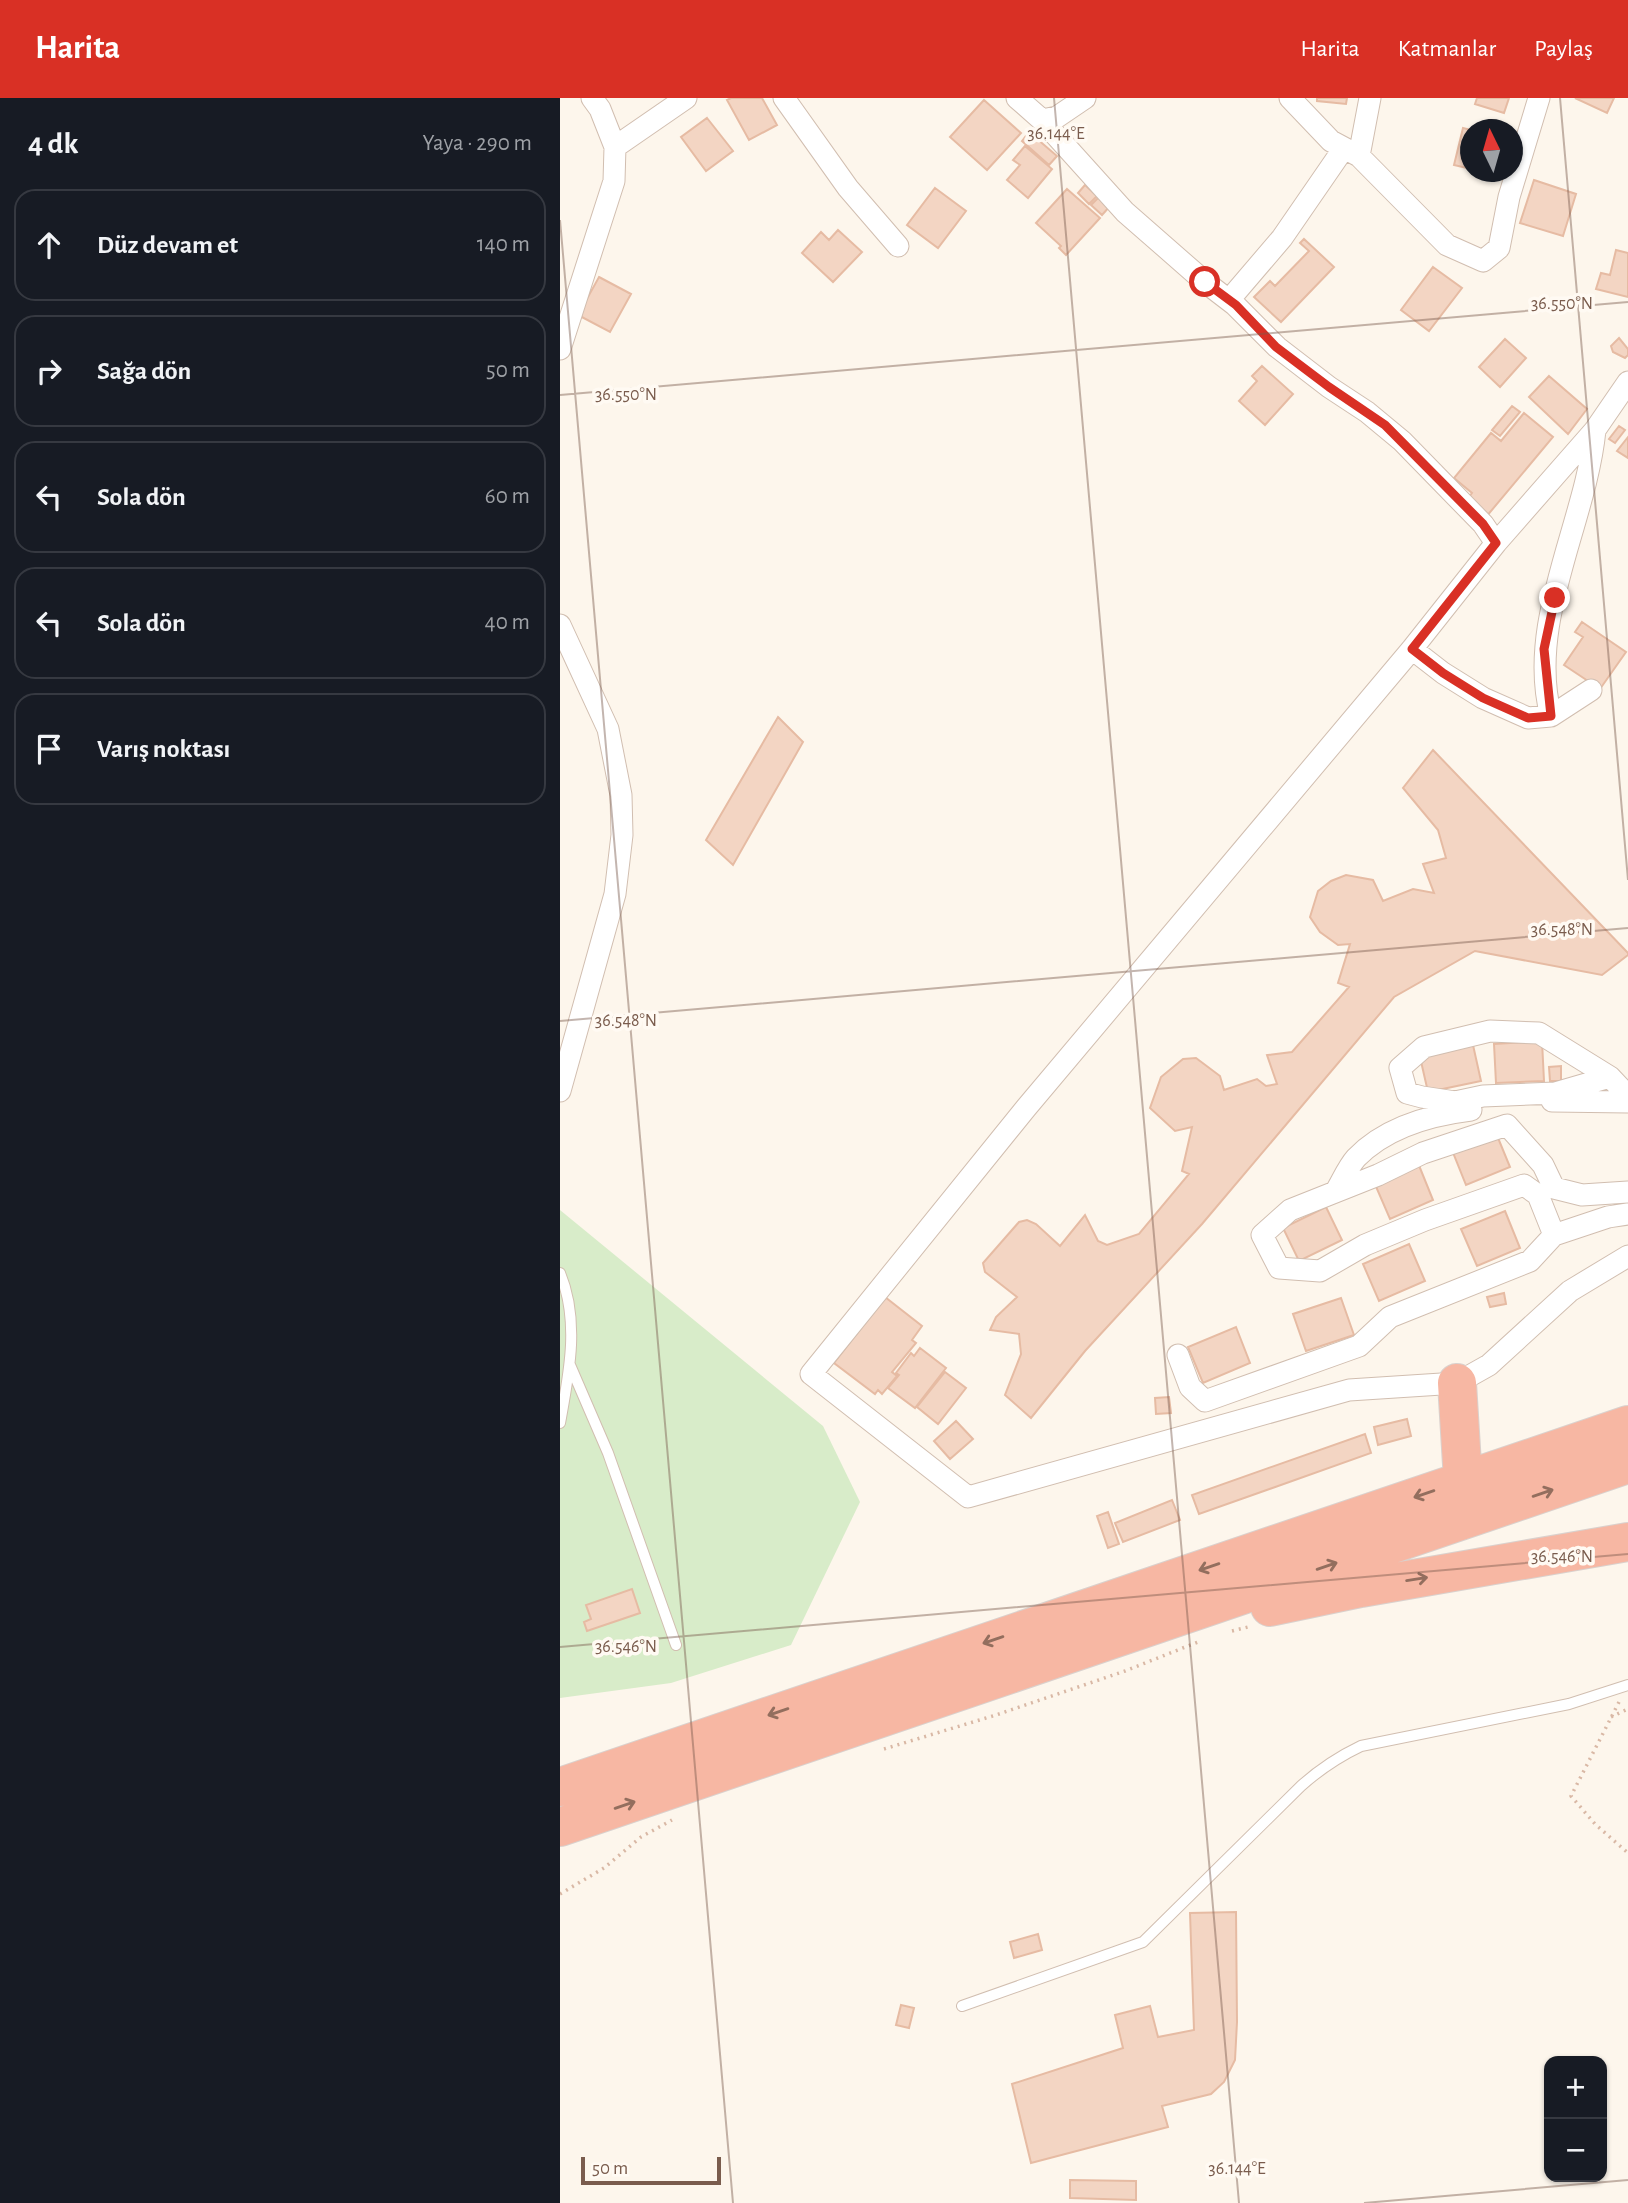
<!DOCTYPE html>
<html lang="tr">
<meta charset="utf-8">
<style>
:root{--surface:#171b24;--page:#20242c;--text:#f1f3f6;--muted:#9ea1a6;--line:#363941;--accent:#d93025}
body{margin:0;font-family:"Alegreya Sans",sans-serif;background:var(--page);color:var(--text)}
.controls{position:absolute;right:21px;bottom:21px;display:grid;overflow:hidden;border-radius:14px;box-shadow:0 2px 5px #0004}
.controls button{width:63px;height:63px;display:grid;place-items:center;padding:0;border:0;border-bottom:2px solid var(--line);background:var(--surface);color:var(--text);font:35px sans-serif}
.compass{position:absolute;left:900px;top:21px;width:63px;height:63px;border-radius:50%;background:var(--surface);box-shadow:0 2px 5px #0004;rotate:355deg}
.scale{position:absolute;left:21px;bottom:18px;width:140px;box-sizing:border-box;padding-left:7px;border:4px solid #7a5c4d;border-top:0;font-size:19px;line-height:24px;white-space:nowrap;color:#7a5c4d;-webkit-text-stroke:5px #fffaf3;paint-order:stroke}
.stop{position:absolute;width:21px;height:21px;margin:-16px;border:5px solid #d93025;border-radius:50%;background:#fff}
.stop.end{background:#d93025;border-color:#fff;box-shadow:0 2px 7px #0008}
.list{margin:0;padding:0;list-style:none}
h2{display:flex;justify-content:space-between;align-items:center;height:91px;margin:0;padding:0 28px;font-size:30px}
h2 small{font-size:23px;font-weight:400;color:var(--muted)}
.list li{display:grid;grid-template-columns:46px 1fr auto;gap:21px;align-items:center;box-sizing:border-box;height:112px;margin:0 14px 14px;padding:0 14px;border:2px solid var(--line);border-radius:21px}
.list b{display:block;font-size:26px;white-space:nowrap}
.list em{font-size:23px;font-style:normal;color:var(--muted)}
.icon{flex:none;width:38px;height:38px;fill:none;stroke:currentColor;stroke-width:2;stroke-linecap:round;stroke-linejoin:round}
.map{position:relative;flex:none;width:1068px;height:2105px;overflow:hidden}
header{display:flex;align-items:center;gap:42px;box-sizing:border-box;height:98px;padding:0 35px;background:var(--accent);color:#fff}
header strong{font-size:33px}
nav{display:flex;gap:38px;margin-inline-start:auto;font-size:24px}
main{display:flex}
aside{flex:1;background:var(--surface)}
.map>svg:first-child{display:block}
</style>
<header>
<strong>Harita</strong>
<nav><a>Harita</a><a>Katmanlar</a><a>Paylaş</a></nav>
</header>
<main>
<aside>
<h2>4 dk<small>Yaya · 290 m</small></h2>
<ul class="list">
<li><svg class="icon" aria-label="ahead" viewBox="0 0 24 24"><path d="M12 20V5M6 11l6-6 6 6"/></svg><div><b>Düz devam et</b></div><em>140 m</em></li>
<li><svg class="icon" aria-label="right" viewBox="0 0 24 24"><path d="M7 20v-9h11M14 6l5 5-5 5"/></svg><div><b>Sağa dön</b></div><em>50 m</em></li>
<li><svg class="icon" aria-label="left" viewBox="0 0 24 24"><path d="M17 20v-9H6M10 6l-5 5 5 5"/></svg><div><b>Sola dön</b></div><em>60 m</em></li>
<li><svg class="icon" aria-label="left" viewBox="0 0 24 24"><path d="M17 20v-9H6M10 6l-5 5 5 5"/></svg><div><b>Sola dön</b></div><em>40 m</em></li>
<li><svg class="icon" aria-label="arrive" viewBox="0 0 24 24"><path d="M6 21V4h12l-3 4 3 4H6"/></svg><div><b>Varış noktası</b></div></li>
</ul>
</aside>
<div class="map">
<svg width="1068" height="2105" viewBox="0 0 1068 2105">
<rect width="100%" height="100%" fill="#fdf6ec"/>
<!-- green -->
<path fill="#d8ecc9" d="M0 1112 263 1328 300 1404 231 1547 111 1585 0 1600Z"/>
<!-- building -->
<path fill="#f3d5c3" stroke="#e6bba3" stroke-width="2" d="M171 0H202L217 27 189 42 167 2Z
M757 0H787L786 6 757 3Z
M917 0H949L944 15 915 6Z
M1015 0H1054L1047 15Z
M424 2 461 35 427 72 390 39Z
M147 20 173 53 146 73 121 39Z
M903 30 911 32V71L894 67Z
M469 34 497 58 489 67 462 43Z
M465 48 492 71 468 100 447 82 460 67 453 62Z
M974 82 1016 96 1003 138 960 125Z
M525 87 537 98 529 106 518 95Z
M375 90 406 113 378 150 347 127Z
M507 91 540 120 506 157 499 150 501 148 476 125Z
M539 99 550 108 542 117 531 107Z
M278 132 302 154 273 184 242 155 261 134 269 142Z
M744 141 774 169 721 224 694 199 710 183 715 188 749 153 740 145Z
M1056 152 1068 155V199L1036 191 1041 175 1050 177Z
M873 169 902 190 869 233 841 212Z
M39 179 71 196 50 234 18 217Z
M1059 240 1068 251V257L1065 260 1053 254 1051 248Z
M945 241 966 260 940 289 919 269Z
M702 268 733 296 705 327 679 303 697 283 692 278Z
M989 278 1027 311 1008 336 969 299Z
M952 308 960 314 940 338 932 332Z
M964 315 993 339 926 419 906 403 912 395 894 380 931 335 941 343Z
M1059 328 1065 332 1055 345 1049 341Z
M1068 339V360L1057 353Z
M1022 524 1066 554 1040 591 1004 567 1023 539 1015 534Z
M218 619 243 644 173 767 146 742Z
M873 652 1068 855V857L1042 877 915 853 834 899 642 1126 525 1253 471 1320 445 1297 461 1256 459 1236 430 1232 436 1219 457 1199 425 1174 423 1165 459 1124 467 1122 476 1126 500 1148 525 1117 538 1143 547 1147 579 1136 629 1076 622 1073 632 1029 615 1033 590 1010 601 979 623 961 636 960 660 978 664 992 697 981 706 988 717 986 707 957 732 954 789 889 778 885 790 846 778 847 760 834 750 819 758 793 771 783 786 777 813 782 823 803 853 791 874 795 863 766 886 760 878 732 843 690Z
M982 943 984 983 936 985 934 946Z
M913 947 921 983 868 994 860 959Z
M1001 968V983H990L989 969Z
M936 1035 950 1069 906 1087 892 1052Z
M858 1065 873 1102 830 1121 814 1084Z
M766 1109 782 1142 739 1163 723 1130Z
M945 1113 960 1150 917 1168 901 1131Z
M849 1146 865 1183 819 1203 803 1166Z
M944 1195 946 1206 930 1209 927 1199Z
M325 1199 362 1228 352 1242 356 1245 332 1274 337 1278 322 1296 318 1292 315 1296 274 1265Z
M781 1200 794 1237 746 1253 733 1216Z
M676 1229 690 1265 643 1285 628 1249Z
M360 1250 386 1270 355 1310 328 1290 339 1277 336 1275 351 1255 354 1258Z
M385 1274 406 1290 378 1326 357 1309Z
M609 1299 611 1315 596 1316 595 1300Z
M847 1321 851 1338 818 1347 814 1329Z
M396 1323 413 1341 390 1361 374 1343Z
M805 1336 811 1355 639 1416 632 1397Z
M612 1402 620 1422 563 1444 555 1425Z
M548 1414 559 1446 548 1450 537 1418Z
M72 1491 80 1515 27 1533 24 1524 31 1521 26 1507Z
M676 1814 677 1924 675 1962 664 1984 651 1996 602 2008 608 2029 471 2065 452 1986 563 1950 555 1917 590 1908 598 1939 634 1932 630 1815Z
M478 1836 482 1852 454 1860 450 1844Z
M341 1907 354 1910 349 1930 336 1927Z
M510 2082 576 2083V2102L510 2100Z"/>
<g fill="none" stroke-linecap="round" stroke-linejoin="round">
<defs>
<path id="lane" d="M0 1175C20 1223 9 1276 0 1325
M10 1267 48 1355 116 1547
M402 1908 583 1844 741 1688C760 1671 778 1659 801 1648L1009 1606 1068 1587"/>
<path id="street" d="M224 0 288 90 338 148
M457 0 482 22 497 19 525 0
M730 0 771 43 799 58 887 147 923 163 939 150 949 99 979 0
M482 22 565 114 645 184 675 207 717 249 769 289 807 314 842 343 923 426 936 445
M55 49 126 0
M799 58 810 0
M669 202 722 140 784 50
M0 251 54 83 55 49 40 11 32 0
M1068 284 1035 332 936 445 852 551 466 1010 251 1276 408 1399 789 1292 897 1285 929 1267 1010 1193 1068 1158
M0 527 48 631 61 697 62 737 55 796 0 993
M852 551 883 575 923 600 968 620 991 618C966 524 1026 425 1035 332
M991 618 1031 592
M1050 979 995 995 923 998 895 1004 862 999 847 995 840 970 864 949 930 933 979 935 1050 979 1068 998
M992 1003 1068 1004
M776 1093C782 1083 788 1069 796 1060 825 1030 870 1017 911 1012
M1068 1094 1022 1097 994 1090 983 1067 947 1027 863 1055 818 1077 730 1112 702 1137 719 1170 760 1173 805 1147 865 1122 964 1087 978 1097 994 1137 1048 1119 1068 1116
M618 1257 630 1289 645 1303 799 1248 830 1219 970 1163 994 1137"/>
<path id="highway" d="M897 1285 903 1383
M710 1509 801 1490 1068 1444
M0 1689 1068 1327
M0 1729 1068 1366"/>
</defs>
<!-- lane casing -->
<use href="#lane" stroke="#d1beb0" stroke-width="12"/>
<!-- street casing -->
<use href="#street" stroke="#d1beb0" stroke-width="23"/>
<!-- highway casing -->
<use href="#highway" stroke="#dad1cd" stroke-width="40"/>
<!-- path -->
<path stroke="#d9b8a5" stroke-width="3.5" stroke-dasharray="2 5" stroke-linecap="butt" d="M672 1533 692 1528
M1059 1604 1011 1698 1035 1726 1068 1755
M1051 1619 1068 1611
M324 1651 436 1617 565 1573 638 1544
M0 1796 44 1770 81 1739 112 1722"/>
<!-- lane -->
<use href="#lane" stroke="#fff" stroke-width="10"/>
<!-- street -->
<use href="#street" stroke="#fff" stroke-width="21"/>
<!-- highway -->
<use href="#highway" stroke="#f7b7a3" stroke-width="38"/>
</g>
<!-- one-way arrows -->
<defs><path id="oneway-shaft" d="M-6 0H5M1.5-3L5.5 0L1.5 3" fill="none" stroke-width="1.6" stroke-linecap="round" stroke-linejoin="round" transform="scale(1.75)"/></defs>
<g stroke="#936e5e">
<use href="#oneway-shaft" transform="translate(983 1395) rotate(-19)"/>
<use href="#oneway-shaft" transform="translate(864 1396) rotate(161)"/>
<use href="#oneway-shaft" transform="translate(767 1468) rotate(-19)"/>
<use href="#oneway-shaft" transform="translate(649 1469) rotate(161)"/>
<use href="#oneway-shaft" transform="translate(857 1481) rotate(-9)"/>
<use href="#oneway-shaft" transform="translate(433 1542) rotate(161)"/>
<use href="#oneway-shaft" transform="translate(218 1614) rotate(161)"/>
<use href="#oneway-shaft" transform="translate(65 1707) rotate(-19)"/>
</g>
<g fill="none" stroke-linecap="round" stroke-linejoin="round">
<!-- route -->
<path stroke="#d93025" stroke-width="9" d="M645 184 676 207 716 249 769 289 825 327 923 426 936 445 852 551 883 575 923 600 968 620 991 618 984 551 995 500"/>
</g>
<!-- ticks -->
<path fill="none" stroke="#7a5c4d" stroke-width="2" stroke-opacity="0.45" d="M494 0 679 2105M1000 0 1068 782M0 122 173 2105M0 297 1068 204M0 923 1068 830M0 1549 1068 1456M804 2105 1068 2082"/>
<g font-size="18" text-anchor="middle" fill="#7a5c4d" stroke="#fffaf3" stroke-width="7" stroke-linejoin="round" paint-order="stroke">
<text x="496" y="41">36.144°E</text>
<text x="1002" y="211">36.550°N</text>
<text x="66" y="302">36.550°N</text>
<text x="1002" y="837">36.548°N</text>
<text x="66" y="928">36.548°N</text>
<text x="1002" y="1464">36.546°N</text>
<text x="66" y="1554">36.546°N</text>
<text x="677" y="2076">36.144°E</text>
</g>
</svg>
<div class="controls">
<button>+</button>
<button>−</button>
</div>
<svg class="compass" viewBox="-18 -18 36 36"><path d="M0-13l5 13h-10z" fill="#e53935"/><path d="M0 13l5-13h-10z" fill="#9ea1a6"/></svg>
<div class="scale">50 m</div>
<div class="stop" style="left:645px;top:184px"></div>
<div class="stop end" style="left:995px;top:500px"></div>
</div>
</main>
